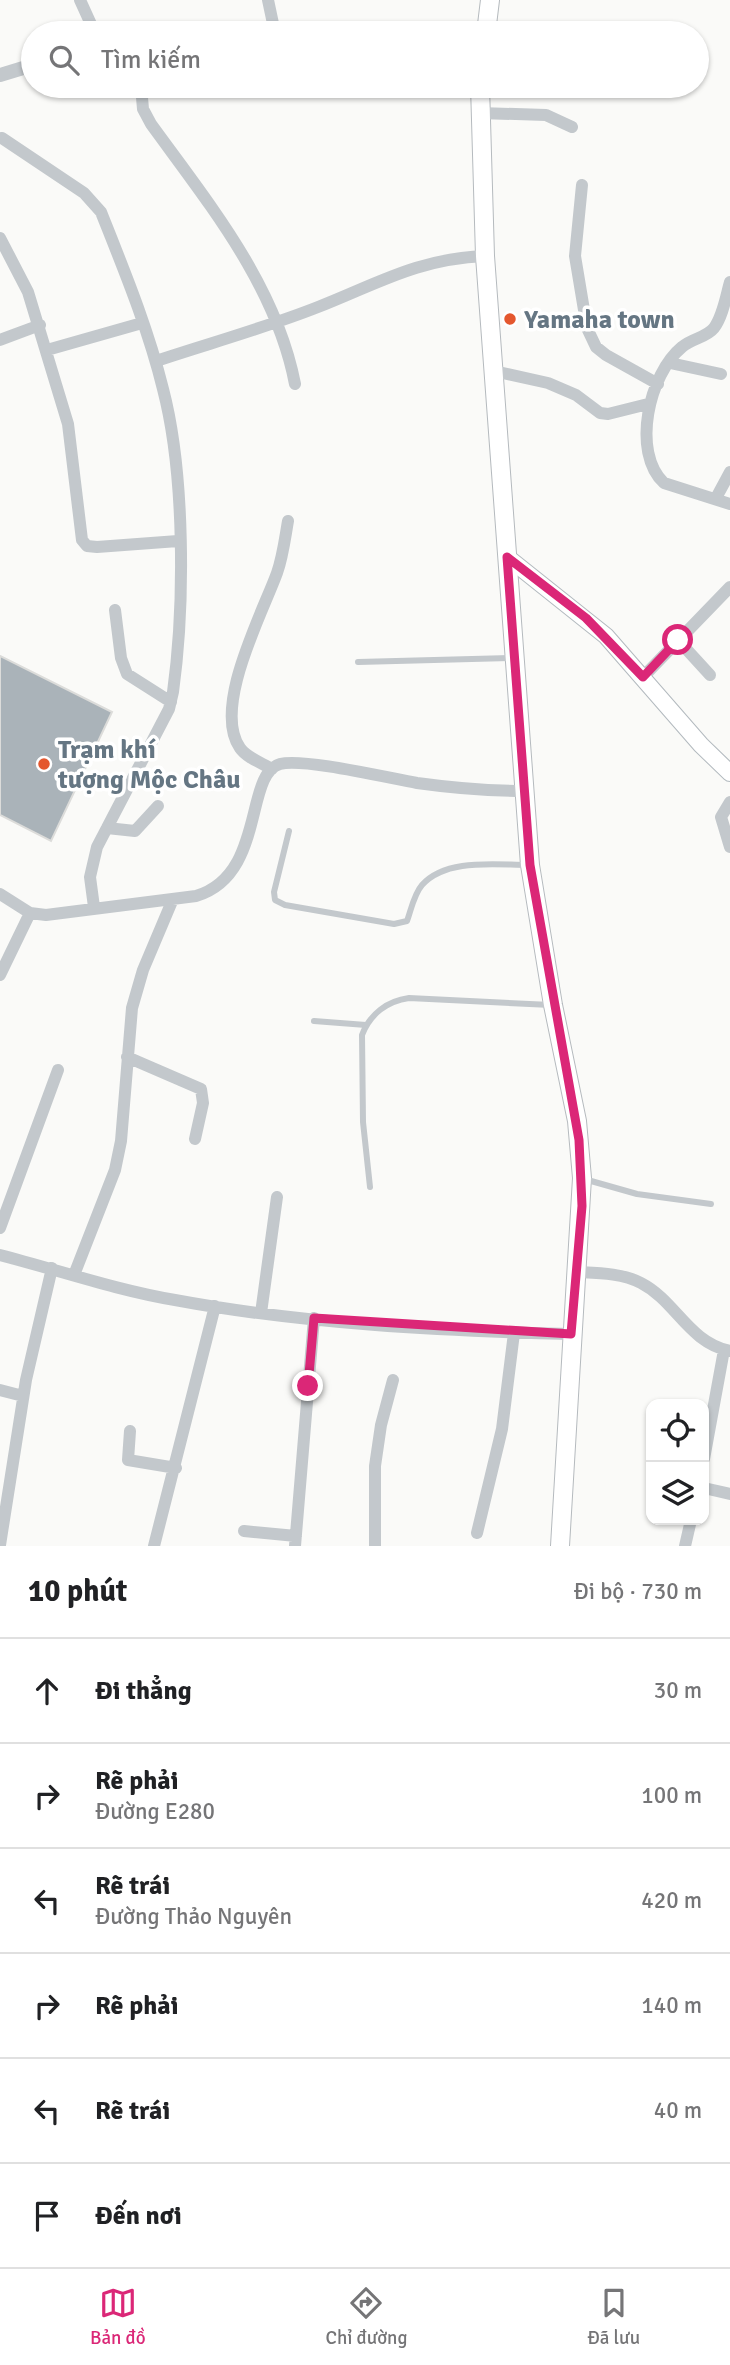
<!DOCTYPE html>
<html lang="vi">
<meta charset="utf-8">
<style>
:root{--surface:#fff;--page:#f6f6f6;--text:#202124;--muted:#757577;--line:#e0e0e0;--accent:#db2777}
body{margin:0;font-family:Signika,sans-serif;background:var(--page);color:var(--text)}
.controls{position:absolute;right:21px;bottom:21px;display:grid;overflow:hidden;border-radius:14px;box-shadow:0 2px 5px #0004}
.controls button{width:63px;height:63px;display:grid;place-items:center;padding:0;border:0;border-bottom:2px solid var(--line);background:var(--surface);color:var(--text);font:35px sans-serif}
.stop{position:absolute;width:21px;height:21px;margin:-16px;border:5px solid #db2777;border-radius:50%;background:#fff}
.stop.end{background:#db2777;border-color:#fff;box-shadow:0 2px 7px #0008}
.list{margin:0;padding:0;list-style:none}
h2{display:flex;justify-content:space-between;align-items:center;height:91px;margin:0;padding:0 28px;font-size:30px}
h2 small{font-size:23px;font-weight:400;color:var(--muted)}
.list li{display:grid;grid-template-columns:46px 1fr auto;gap:21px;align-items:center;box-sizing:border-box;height:105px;padding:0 28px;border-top:2px solid var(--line)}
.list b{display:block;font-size:26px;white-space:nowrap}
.list p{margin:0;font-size:23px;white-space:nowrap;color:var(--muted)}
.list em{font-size:23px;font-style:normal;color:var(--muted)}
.icon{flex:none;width:38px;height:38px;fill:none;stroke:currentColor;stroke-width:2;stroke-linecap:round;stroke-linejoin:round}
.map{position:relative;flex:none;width:730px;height:1546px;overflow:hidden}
.search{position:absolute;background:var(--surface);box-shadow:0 2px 5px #0004;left:21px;right:21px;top:21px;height:77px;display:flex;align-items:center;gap:18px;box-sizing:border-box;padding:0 24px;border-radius:38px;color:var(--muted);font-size:26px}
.sheet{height:721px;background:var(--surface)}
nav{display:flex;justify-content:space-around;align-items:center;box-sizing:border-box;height:98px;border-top:2px solid var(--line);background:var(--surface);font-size:19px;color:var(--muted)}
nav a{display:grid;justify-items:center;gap:4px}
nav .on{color:var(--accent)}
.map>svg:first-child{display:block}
</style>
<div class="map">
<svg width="730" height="1546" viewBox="0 0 730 1546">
<rect width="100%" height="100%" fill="#fafaf8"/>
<!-- building -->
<path fill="#aab3b9" stroke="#dcdcda" stroke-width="2" d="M0 656 112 712 51 841 0 815Z"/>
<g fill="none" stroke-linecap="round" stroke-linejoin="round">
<defs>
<path id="secondary" d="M507 557 606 636 701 745 730 773"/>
<path id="primary" d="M486 33 490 0
M480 86 485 256 530 865 553 1005 577 1121 582 1178 560 1546"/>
</defs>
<!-- secondary casing -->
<use href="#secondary" stroke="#b3babf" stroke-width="18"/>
<!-- primary casing -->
<use href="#primary" stroke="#b5babe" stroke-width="20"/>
<!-- service -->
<path stroke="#c3c8cc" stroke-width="6" d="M358 662 514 658
M289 831 274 892 275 900 285 905 394 924 407 921C411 910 414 894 422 885 446 858 495 865 528 865
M314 1021 366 1025
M584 1179 637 1194 711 1204
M370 1187 363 1122 362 1035C370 1014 387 1001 409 998L551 1005"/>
<!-- minor -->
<path stroke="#c3c8cc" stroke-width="12" d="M80 0 95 33
M268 0 275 33
M141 86 143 109 151 124C209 204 276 285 295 384
M479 113 546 115 572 127
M2 138 84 193 101 212C124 270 148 328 163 389 185 473 185 605 173 692L169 709 97 847 90 877 94 907
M582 185 575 256 587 328 596 347 606 355 658 384
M0 238 28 292 68 424 82 540 87 546 97 547 178 541
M730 282C726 296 723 316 714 328 706 338 692 338 682 347 649 374 631 452 664 483L730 504
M0 340 40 325
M47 350 142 323
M156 361C210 343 265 328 318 307 379 283 417 259 485 256
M670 363 721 374
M494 371 548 383 576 395 600 413 608 414 648 404
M716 498 730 472
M115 610 121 658 127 674 171 702
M678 640 710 675
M643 677 730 587
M272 769C262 763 247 758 240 748 212 708 262 614 277 573 283 556 285 538 288 521
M730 802 721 817 730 847
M107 828 135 831 158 806
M0 894 30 913 46 915 196 896C266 875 244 774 280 764 304 758 388 778 417 783 453 788 488 791 524 791
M0 975 30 913
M127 1057 201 1089 203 1103 195 1139
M0 1228 58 1070
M0 1255C58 1270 116 1290 175 1300 304 1324 440 1331 571 1334
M577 1272C598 1273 622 1273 641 1283 676 1301 688 1342 730 1351
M74 1275 115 1170 121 1141 132 1008 143 970 173 899
M261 1313 277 1197
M0 1390 23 1396
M130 1431 128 1460 176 1468
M704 1459 724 1350
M704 1488 730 1494
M244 1531 296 1536
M477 1533 502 1429 514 1333
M0 1545 26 1380 52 1268
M154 1546 215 1306
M295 1546 314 1318
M375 1546V1466L381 1425 393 1380
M685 1546 691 1520"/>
<!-- tertiary -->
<path stroke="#c3c8cc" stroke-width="14" d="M0 75 33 65"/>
<!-- secondary -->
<use href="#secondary" stroke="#fff" stroke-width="16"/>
<!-- primary -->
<use href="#primary" stroke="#fff" stroke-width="18"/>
</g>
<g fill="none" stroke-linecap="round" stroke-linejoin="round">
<!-- route -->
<path stroke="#db2777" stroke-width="9" d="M308 1386 314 1318 571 1334 582 1206 579 1140 530 865 507 557 586 618 643 677 678 640"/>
</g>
<!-- markers -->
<g fill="#e4572e" stroke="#fff" stroke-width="2.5">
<circle cx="510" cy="319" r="7"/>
<circle cx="44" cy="764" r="7"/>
</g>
<g text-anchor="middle" stroke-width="7" stroke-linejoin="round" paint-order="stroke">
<!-- poi labels -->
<g font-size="26" font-weight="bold" fill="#657683" stroke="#fff" text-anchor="start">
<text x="524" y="328">Yamaha town</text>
<text x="58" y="758">Trạm khí<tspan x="58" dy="30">tượng Mộc Châu</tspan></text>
</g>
</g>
</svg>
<div class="controls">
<button><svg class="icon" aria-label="locate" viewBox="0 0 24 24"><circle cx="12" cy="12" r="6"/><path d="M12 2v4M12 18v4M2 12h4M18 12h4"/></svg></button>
<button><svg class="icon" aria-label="layers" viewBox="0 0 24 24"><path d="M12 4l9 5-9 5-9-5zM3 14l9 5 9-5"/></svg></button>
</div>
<div class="stop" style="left:678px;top:640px"></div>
<div class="stop end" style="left:308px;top:1386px"></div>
<div class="search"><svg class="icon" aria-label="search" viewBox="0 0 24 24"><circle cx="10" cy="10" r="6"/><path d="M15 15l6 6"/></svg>Tìm kiếm</div>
</div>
<section class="sheet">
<h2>10 phút<small>Đi bộ · 730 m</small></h2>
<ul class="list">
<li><svg class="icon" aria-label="ahead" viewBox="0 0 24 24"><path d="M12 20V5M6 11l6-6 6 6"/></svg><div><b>Đi thẳng</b></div><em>30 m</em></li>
<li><svg class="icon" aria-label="right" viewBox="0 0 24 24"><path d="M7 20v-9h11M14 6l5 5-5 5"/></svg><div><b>Rẽ phải</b><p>Đường E280</p></div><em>100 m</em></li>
<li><svg class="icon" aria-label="left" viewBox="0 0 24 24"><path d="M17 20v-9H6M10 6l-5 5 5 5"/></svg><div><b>Rẽ trái</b><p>Đường Thảo Nguyên</p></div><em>420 m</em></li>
<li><svg class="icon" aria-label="right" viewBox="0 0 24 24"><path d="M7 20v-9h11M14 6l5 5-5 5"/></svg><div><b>Rẽ phải</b></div><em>140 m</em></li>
<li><svg class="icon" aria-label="left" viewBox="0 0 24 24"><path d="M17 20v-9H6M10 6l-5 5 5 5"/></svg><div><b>Rẽ trái</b></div><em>40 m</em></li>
<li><svg class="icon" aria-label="arrive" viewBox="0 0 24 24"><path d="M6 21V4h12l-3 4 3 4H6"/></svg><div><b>Đến nơi</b></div></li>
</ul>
</section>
<nav>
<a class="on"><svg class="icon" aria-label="map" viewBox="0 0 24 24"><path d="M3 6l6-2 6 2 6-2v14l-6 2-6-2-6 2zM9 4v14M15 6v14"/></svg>Bản đồ</a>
<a><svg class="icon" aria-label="directions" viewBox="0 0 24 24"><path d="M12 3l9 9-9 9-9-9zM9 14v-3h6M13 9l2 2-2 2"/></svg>Chỉ đường</a>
<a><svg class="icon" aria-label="saved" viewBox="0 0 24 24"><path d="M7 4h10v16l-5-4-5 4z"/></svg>Đã lưu</a>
</nav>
